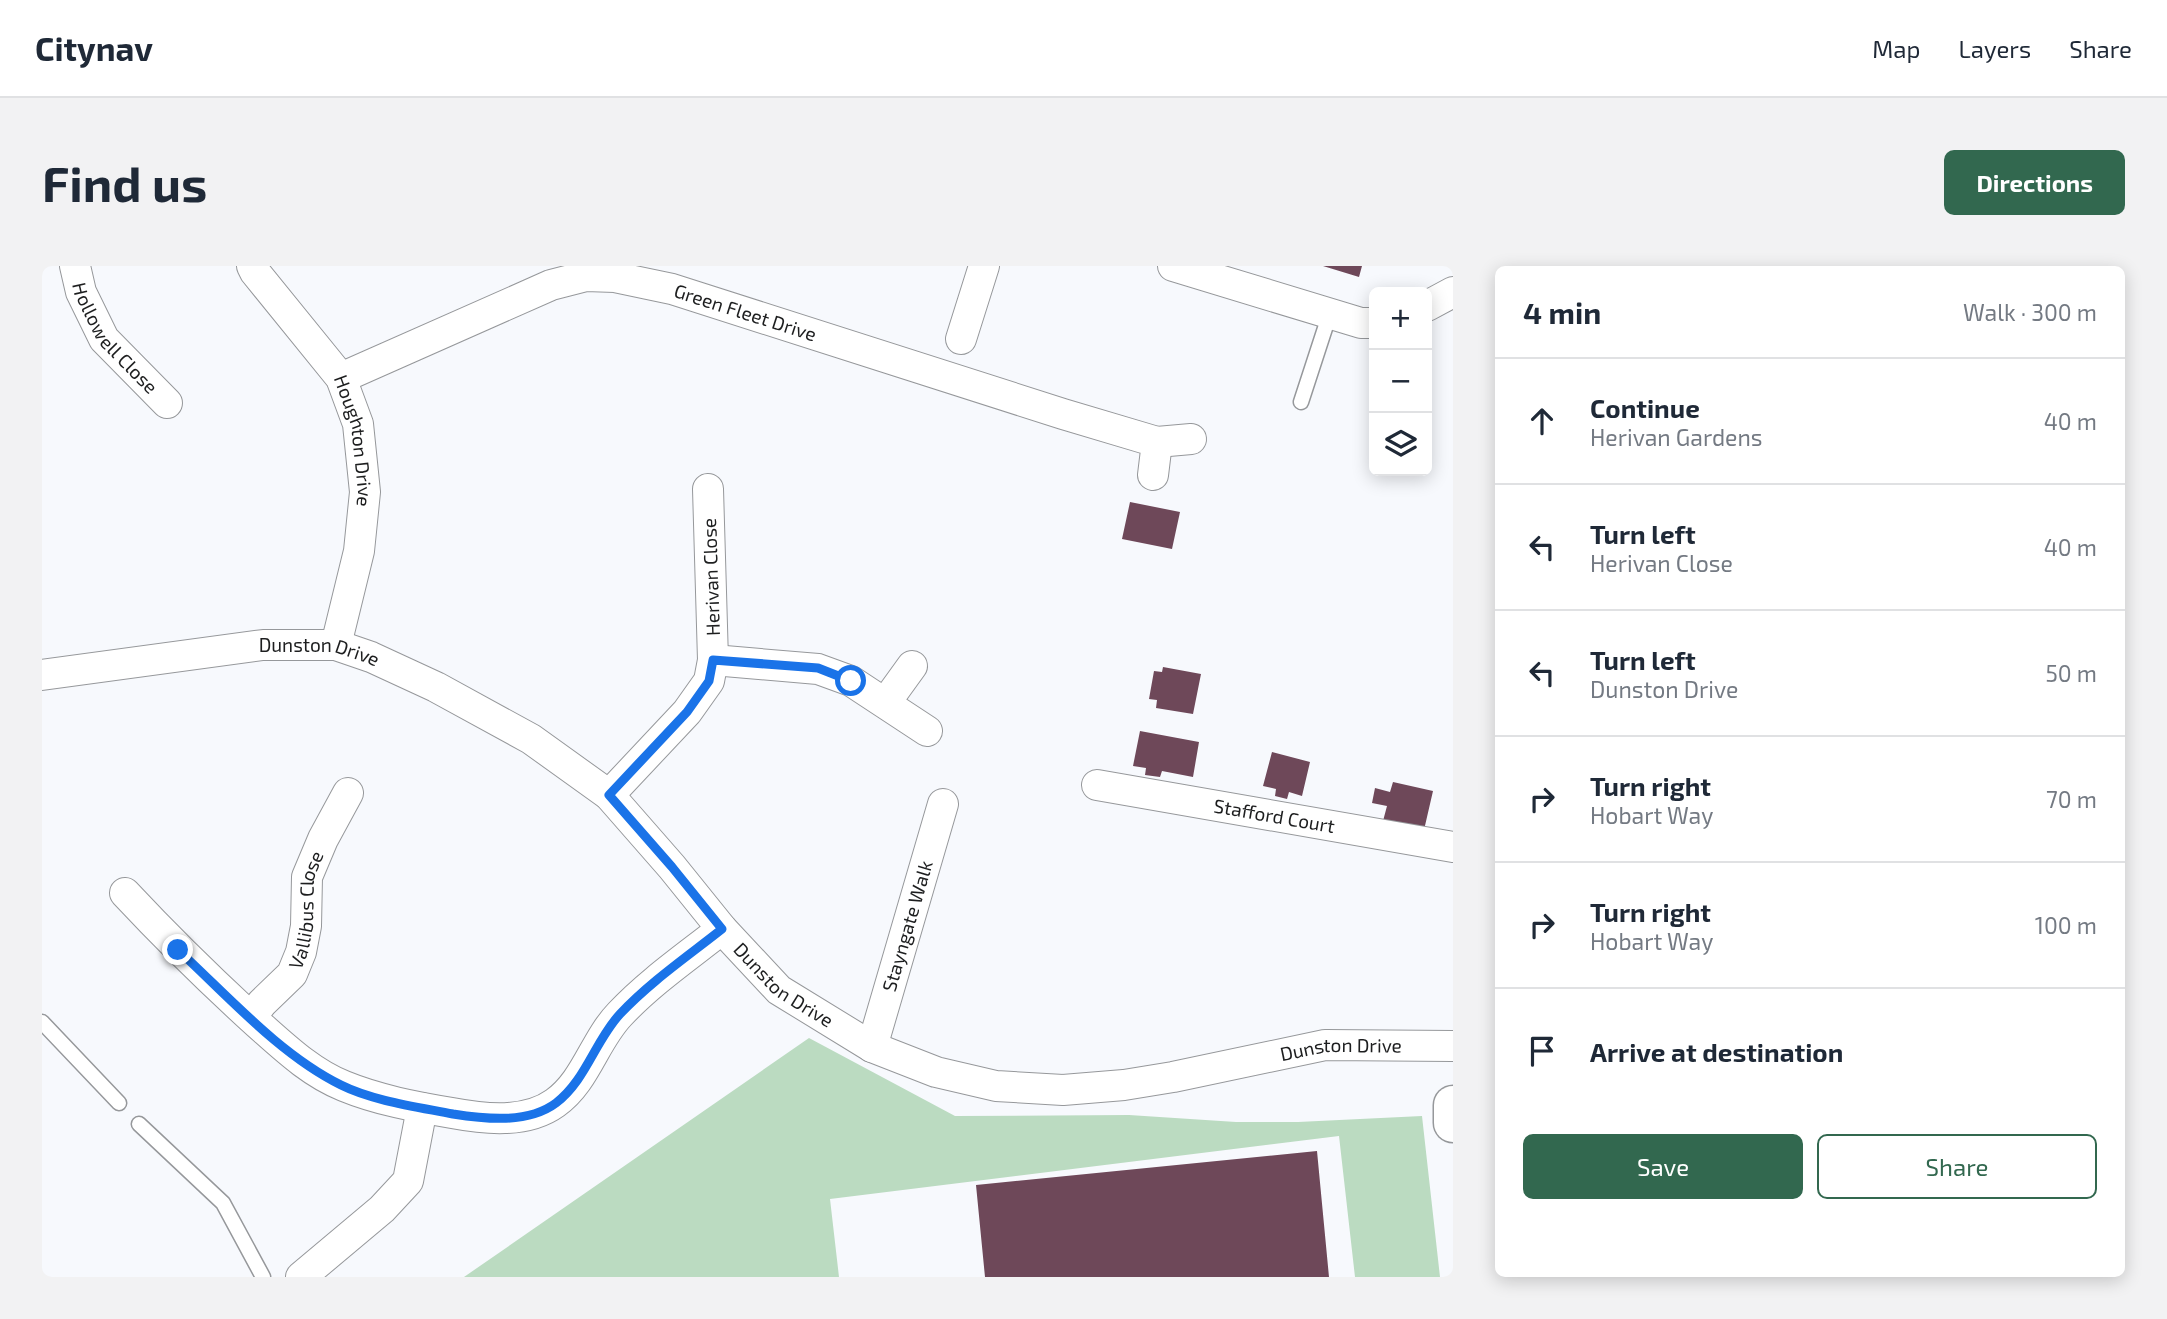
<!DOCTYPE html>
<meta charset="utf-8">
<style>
:root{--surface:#fff;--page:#f2f2f3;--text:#1f2937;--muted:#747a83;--line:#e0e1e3;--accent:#32684f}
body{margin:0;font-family:"Exo 2",sans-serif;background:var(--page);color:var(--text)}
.controls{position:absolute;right:21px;top:21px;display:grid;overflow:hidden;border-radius:10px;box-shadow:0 4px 18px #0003}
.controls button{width:63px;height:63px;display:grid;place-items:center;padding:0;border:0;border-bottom:2px solid var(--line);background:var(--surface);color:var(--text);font:35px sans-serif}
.stop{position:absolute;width:21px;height:21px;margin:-16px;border:5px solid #1a73e8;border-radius:50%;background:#fff}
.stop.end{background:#1a73e8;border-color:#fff;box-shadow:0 2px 7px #0008}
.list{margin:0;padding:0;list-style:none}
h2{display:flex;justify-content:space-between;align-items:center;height:91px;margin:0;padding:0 28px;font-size:30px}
h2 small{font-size:23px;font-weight:400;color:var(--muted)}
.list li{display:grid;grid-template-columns:46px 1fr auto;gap:21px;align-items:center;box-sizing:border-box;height:126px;padding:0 28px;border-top:2px solid var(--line)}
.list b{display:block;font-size:26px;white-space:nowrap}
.list p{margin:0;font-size:23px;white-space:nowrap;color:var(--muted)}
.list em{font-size:23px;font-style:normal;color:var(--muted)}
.actions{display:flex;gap:14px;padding:21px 28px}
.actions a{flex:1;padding:16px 0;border:2px solid var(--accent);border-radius:10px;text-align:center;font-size:24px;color:var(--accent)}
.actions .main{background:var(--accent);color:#fff}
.icon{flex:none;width:38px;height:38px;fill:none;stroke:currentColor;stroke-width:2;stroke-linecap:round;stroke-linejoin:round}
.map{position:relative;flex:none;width:1411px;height:1011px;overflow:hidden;border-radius:10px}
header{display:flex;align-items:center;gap:42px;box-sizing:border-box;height:98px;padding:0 35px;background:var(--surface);border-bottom:2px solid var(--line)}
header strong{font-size:33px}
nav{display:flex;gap:38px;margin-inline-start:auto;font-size:24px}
.intro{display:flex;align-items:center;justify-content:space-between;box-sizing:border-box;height:168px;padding:0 42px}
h1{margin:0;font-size:49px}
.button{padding:18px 32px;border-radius:10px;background:var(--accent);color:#fff;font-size:24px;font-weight:700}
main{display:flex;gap:42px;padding:0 42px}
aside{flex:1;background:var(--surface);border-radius:10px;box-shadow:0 4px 18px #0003}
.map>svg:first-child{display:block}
</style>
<header>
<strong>Citynav</strong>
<nav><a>Map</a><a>Layers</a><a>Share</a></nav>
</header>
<div class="intro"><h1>Find us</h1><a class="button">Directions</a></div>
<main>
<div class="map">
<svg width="1411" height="1011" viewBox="0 0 1411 1011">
<rect width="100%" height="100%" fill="#f7f9fd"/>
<!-- green -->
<path fill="#bbdbc1" d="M767 772 913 850 1087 849 1194 856H1256L1380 850 1398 1011H1313L1297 870 788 933 797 1011H422Z"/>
<!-- building -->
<path fill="#6e4859" d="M1281 0H1320L1317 11Z
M1088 236 1138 246 1130 283 1080 273Z
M1121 401 1159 408 1151 448 1114 442 1115 434 1107 433 1112 405 1120 406Z
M1098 465 1157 476 1151 511 1120 505 1118 511 1103 509 1104 502 1091 500Z
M1230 486 1268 496 1260 530 1247 526 1245 533 1233 530 1234 523 1221 520Z
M1351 516 1391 525 1382 564 1341 555 1345 540 1330 537 1333 522 1348 526Z
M1275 885 1287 1011H943L934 919Z"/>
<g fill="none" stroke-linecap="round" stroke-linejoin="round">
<defs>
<path id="lane" d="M1259 136 1288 47
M0 756 77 837
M97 858 181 937 221 1011"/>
<g id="street">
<path id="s1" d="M33 0 39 26 62 73 125 137"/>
<path id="s2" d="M210 0 213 6 299 112 316 158 323 226 317 285 294 379"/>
<path d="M1131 0 1319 57H1332"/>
<path d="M1385 40 1411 26"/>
<path d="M919 73 942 0"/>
<path id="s3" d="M299 112 509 19 544 10 573 11 630 23 1021 148 1115 176 1111 209"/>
<path d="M1115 176 1149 173"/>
<path d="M671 394 776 403 809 415 885 465"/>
<path id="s4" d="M0 409 221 379H294L329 391 394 421 489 473 567 529 630 601 680 663 737 724 830 781 894 806 954 820 1021 824 1082 819 1131 811 1283 779 1411 780"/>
<path d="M844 436 870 400"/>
<path id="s5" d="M1055 519 1411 581"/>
<path d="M567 529 645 446 667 415 671 394 666 223"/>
<path d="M83 627C126 673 170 716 216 758 242 781 269 807 302 820 336 834 374 841 410 847 442 853 484 858 513 837 544 815 552 775 578 748 608 716 646 690 680 663"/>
<path id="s6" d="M209 751 220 737 250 708 259 686 264 660 265 611 281 573 306 527"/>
<path id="s7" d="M830 781 901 538"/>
<path d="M259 1011 340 943 366 915 380 842"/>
</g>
<path id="secondary" d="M1411 839V857"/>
</defs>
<!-- lane casing -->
<use href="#lane" stroke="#96989b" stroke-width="17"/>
<!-- street casing -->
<use href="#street" stroke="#96989b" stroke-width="32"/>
<!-- secondary casing -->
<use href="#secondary" stroke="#96989b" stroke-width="41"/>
<!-- lane -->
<use href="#lane" stroke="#fff" stroke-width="14"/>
<!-- street -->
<use href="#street" stroke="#fff" stroke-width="30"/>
<!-- secondary -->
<use href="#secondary" stroke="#fff" stroke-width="38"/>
</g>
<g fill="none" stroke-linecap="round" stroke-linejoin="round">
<!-- route -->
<path stroke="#1a73e8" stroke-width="9" d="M136 684C186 730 238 789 299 819 331 835 376 841 411 848 443 853 486 858 514 837 544 814 553 775 578 748 608 716 646 690 680 663L630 601 567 529 645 446 667 415 671 394 776 402 809 415"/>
</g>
<g text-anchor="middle" stroke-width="7" stroke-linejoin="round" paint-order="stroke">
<!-- street labels -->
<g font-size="19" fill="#1d1e1f" stroke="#fff">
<text dy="7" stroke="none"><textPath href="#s3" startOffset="430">Green Fleet Drive</textPath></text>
<text dy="7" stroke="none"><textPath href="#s1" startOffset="84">Hollowell Close</textPath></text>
<text dy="7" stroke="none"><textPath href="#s2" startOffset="208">Houghton Drive</textPath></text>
<text transform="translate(669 311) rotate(-92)" y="7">Herivan Close</text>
<text dy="7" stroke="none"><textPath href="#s4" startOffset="280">Dunston Drive</textPath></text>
<text dy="7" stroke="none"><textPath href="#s5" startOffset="180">Stafford Court</textPath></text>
<text dy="7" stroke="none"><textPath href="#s6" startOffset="126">Vallibus Close</textPath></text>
<text dy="7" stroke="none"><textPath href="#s7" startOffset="126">Stayngate Walk</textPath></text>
<text dy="7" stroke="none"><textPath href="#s4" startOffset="868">Dunston Drive</textPath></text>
<text dy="7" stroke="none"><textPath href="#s4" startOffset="1456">Dunston Drive</textPath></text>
</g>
</g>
</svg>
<div class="controls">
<button>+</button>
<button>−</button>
<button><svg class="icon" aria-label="layers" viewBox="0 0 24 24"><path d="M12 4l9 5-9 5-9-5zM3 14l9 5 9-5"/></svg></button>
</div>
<div class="stop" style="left:809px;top:415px"></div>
<div class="stop end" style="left:136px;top:684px"></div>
</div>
<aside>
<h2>4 min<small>Walk · 300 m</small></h2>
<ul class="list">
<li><svg class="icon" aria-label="ahead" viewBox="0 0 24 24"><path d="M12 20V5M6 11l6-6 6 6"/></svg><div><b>Continue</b><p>Herivan Gardens</p></div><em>40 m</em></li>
<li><svg class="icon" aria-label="left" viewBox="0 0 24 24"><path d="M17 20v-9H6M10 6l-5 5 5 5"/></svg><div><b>Turn left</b><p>Herivan Close</p></div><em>40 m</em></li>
<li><svg class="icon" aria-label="left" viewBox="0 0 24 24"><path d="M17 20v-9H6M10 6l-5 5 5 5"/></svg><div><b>Turn left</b><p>Dunston Drive</p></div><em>50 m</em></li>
<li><svg class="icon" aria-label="right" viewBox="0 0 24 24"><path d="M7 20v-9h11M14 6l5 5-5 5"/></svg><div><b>Turn right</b><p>Hobart Way</p></div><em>70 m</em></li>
<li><svg class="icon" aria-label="right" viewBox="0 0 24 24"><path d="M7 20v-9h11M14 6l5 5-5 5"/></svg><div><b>Turn right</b><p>Hobart Way</p></div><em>100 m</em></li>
<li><svg class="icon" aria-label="arrive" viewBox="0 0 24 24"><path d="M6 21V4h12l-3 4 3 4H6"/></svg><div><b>Arrive at destination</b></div></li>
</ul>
<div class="actions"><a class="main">Save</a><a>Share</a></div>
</aside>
</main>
